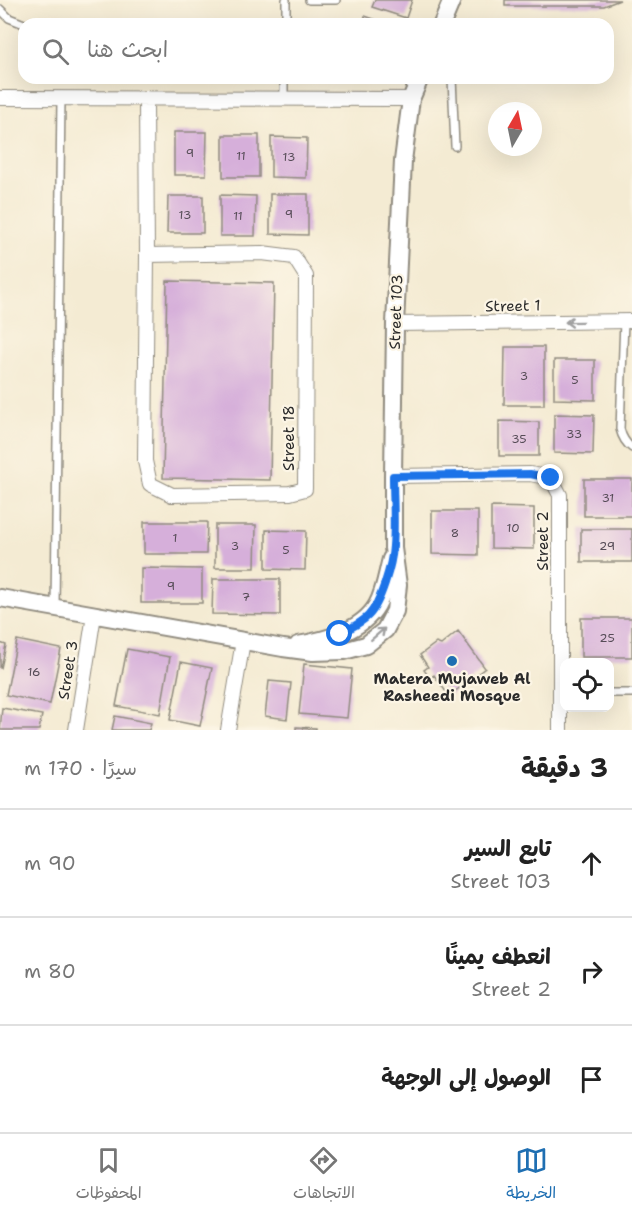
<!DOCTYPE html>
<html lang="ar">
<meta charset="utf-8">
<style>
:root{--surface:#fff;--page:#f6f6f6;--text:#222;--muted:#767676;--line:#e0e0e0;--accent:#1f6fb2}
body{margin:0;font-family:"Shantell Sans","Playpen Sans Arabic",sans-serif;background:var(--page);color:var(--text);direction:rtl}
.controls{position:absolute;right:18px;bottom:18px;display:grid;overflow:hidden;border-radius:12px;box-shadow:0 6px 24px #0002}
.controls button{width:54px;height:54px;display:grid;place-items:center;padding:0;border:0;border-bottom:2px solid var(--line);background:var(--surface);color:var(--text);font:30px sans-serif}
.compass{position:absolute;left:488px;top:102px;width:54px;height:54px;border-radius:50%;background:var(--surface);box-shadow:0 6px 24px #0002;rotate:9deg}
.stop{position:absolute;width:18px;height:18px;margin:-14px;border:4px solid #1a73e8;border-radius:50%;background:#fff}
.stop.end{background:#1a73e8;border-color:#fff;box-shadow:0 2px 6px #0008}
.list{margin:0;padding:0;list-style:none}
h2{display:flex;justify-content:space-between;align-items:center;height:78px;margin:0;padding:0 24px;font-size:26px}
h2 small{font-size:20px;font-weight:400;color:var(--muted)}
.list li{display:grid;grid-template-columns:39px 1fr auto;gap:18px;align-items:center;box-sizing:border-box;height:108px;padding:0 24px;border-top:2px solid var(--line)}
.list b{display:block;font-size:22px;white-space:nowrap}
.list p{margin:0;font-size:20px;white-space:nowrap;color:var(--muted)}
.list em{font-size:20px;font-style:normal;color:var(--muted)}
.icon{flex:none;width:33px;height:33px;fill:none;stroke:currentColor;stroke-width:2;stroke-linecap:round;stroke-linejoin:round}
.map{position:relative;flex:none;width:632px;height:730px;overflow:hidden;direction:ltr}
.search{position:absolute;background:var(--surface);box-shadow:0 6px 24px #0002;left:18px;right:18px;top:18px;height:66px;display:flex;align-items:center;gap:15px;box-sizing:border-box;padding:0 21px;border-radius:18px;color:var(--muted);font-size:22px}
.sheet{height:402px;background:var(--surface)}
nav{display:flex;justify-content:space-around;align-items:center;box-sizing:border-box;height:84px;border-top:2px solid var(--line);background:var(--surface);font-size:16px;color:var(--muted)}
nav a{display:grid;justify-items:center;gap:3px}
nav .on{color:var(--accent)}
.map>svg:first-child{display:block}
</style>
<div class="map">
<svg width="632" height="730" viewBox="0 0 632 730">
<rect width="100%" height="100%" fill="#fcf5e5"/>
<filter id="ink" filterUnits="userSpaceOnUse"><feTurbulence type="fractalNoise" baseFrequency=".0167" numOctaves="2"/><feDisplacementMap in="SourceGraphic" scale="12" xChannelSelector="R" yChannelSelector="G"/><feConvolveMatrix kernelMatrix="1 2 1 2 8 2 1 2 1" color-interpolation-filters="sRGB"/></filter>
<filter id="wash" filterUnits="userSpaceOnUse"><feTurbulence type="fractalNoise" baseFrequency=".008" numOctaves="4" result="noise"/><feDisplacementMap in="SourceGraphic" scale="24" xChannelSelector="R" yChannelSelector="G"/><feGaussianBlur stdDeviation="1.35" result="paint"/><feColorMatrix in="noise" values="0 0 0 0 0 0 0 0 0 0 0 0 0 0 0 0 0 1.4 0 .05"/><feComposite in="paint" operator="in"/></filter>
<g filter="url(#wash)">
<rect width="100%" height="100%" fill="#f4ebd3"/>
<g id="blocks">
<!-- building -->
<path fill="#d6afda" d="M375 0H412L406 18 372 7Z
M505 0H620L604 6H505Z
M365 16 388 24H363Z
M174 132H207L206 175H174Z
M223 135H259V177H223Z
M271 137 307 138 306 178 271 177Z
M270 194H308V235L270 234Z
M220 195 256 196 255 236H220Z
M168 196H203V233H167Z
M167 281 274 283 270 480 163 478Z
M505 347H544V405H504Z
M554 360H595V400L554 399Z
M554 414 594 415 593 454 554 453Z
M499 421 539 422V456H499Z
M584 479H632V516H584Z
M491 507 534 508V549L491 548Z
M432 511H478V555L432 554Z
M144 522H207L206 554H144Z
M215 525H256L255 568H215Z
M581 529H632V562H581Z
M266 530 306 531 305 570 266 569Z
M141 568 202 569V603H141Z
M213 579H280V615L212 614Z
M581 618H632V657H581Z
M458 631 485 668 449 696 434 675 430 678 424 670 428 667 420 655 436 643 441 645Z
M17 640 61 649 50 704 6 695Z
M0 643 6 645 1 668H0Z
M127 649 170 657 160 714 116 706Z
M181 662 212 668 200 726 170 720Z
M304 664 352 669 347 718 299 714Z
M269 681 291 683 287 719 265 716Z
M2 708 42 715 39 730H0Z
M115 716 151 723 149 730H112Z
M296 727 316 728V730H296Z"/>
</g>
</g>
<g filter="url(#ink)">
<use href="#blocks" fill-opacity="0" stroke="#908b7f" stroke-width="1.5"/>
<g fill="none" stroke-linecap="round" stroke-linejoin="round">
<defs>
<path id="service" d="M309 0H336
M0 9 9 18 24 24
M286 24V0
M452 78 455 146
M284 99V78
M624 321 620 429C622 437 625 443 632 448
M55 608 61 98
M610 693H632"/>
<path id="minor" d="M0 98 411 99
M146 98 147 255 145 461 150 484 172 495 290 493 305 489 306 276 294 257 262 253 147 255
M395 324 632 321
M393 476 530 474 551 478 560 495V730
M76 730 94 615
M228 730 243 641"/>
<path id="tertiary" d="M442 24 452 0
M0 598 283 648 313 652 344 651 366 645 385 630 395 611 398 585 393 548V476L395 324 403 161 411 99 420 78
M298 645C326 640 362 631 377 605 385 591 387 573 391 559"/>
</defs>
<!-- service casing -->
<use href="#service" stroke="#908b7f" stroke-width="10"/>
<!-- minor casing -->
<use href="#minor" stroke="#908b7f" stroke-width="16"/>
<!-- tertiary casing -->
<use href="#tertiary" stroke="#908b7f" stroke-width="20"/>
<!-- service -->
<use href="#service" stroke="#fff" stroke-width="7"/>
<!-- minor -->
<use href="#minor" stroke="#fff" stroke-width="14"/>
<!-- tertiary -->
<use href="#tertiary" stroke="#fff" stroke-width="16"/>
</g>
<!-- one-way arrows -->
<defs><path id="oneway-shaft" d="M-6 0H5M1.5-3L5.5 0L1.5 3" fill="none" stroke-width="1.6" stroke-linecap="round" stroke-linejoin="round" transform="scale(1.5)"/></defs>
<g stroke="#a0a0a0">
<use href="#oneway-shaft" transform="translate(574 322) rotate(179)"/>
<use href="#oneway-shaft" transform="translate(378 634) rotate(-41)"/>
</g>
</g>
<g fill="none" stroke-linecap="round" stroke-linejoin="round" filter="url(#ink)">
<!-- route -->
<path stroke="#1a73e8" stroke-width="8" d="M340 634C350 628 360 624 368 616 381 603 392 564 393 546 395 523 393 499 393 476L530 474 551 478"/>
</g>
<!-- markers -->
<circle fill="#1f6fb2" stroke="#fcf5e5" stroke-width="2" cx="452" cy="661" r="6"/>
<g text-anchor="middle" stroke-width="4.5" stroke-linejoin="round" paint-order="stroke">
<!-- number labels -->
<g font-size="12" fill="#564c57">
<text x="190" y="157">9</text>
<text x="241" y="160">11</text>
<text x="289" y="161">13</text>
<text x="289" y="218">9</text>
<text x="185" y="219">13</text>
<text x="238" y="220">11</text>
<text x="524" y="380">3</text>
<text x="575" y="384">5</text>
<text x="574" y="438">33</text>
<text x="519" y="443">35</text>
<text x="608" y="502">31</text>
<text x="513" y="532">10</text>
<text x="455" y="537">8</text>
<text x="175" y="542">1</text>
<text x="235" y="550">3</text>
<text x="607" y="550">29</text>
<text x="286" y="554">5</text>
<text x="171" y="590">9</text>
<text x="246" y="601">7</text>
<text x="607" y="642">25</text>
<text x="34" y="676">16</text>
</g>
<!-- street labels -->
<g font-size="15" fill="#2b2b2b" stroke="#fcf5e5">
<text transform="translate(513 306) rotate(-1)" y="5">Street 1</text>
<text transform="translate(396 312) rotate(-88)" y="5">Street 103</text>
<text transform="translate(289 438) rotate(-90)" y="5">Street 18</text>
<text transform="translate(543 541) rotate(-90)" y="5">Street 2</text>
<text transform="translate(68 670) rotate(-81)" y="5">Street 3</text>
</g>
<!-- poi labels -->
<g font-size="15" font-weight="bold" fill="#2b2b2b" stroke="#fcf5e5">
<text x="452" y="684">Matera Mujaweb Al<tspan x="452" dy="17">Rasheedi Mosque</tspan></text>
</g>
</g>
</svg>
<div class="controls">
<button><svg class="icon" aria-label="locate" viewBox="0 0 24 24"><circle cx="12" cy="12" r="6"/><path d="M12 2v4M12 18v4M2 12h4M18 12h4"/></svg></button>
</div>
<svg class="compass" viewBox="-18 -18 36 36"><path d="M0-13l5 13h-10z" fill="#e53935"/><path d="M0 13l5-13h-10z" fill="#767676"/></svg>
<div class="stop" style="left:340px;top:634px"></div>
<div class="stop end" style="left:551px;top:478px"></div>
<div class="search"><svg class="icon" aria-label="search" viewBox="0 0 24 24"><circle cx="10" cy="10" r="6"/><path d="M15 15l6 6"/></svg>ابحث هنا</div>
</div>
<section class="sheet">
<h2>3 دقيقة<small>سيرًا · 170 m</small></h2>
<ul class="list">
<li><svg class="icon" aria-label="ahead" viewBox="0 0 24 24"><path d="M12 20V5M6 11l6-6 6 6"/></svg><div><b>تابع السير</b><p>Street 103</p></div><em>90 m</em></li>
<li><svg class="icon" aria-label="right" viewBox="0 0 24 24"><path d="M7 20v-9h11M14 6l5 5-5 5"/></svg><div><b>انعطف يمينًا</b><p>Street 2</p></div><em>80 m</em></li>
<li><svg class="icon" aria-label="arrive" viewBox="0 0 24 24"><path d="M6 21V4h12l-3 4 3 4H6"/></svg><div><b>الوصول إلى الوجهة</b></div></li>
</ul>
</section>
<nav>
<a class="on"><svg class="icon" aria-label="map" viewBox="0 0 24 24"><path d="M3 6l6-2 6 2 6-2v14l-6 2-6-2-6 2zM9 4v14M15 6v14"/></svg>الخريطة</a>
<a><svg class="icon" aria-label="directions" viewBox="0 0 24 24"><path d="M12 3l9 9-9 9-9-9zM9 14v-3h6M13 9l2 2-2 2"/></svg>الاتجاهات</a>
<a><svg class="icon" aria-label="saved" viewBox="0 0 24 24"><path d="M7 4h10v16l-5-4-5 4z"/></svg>المحفوظات</a>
</nav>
